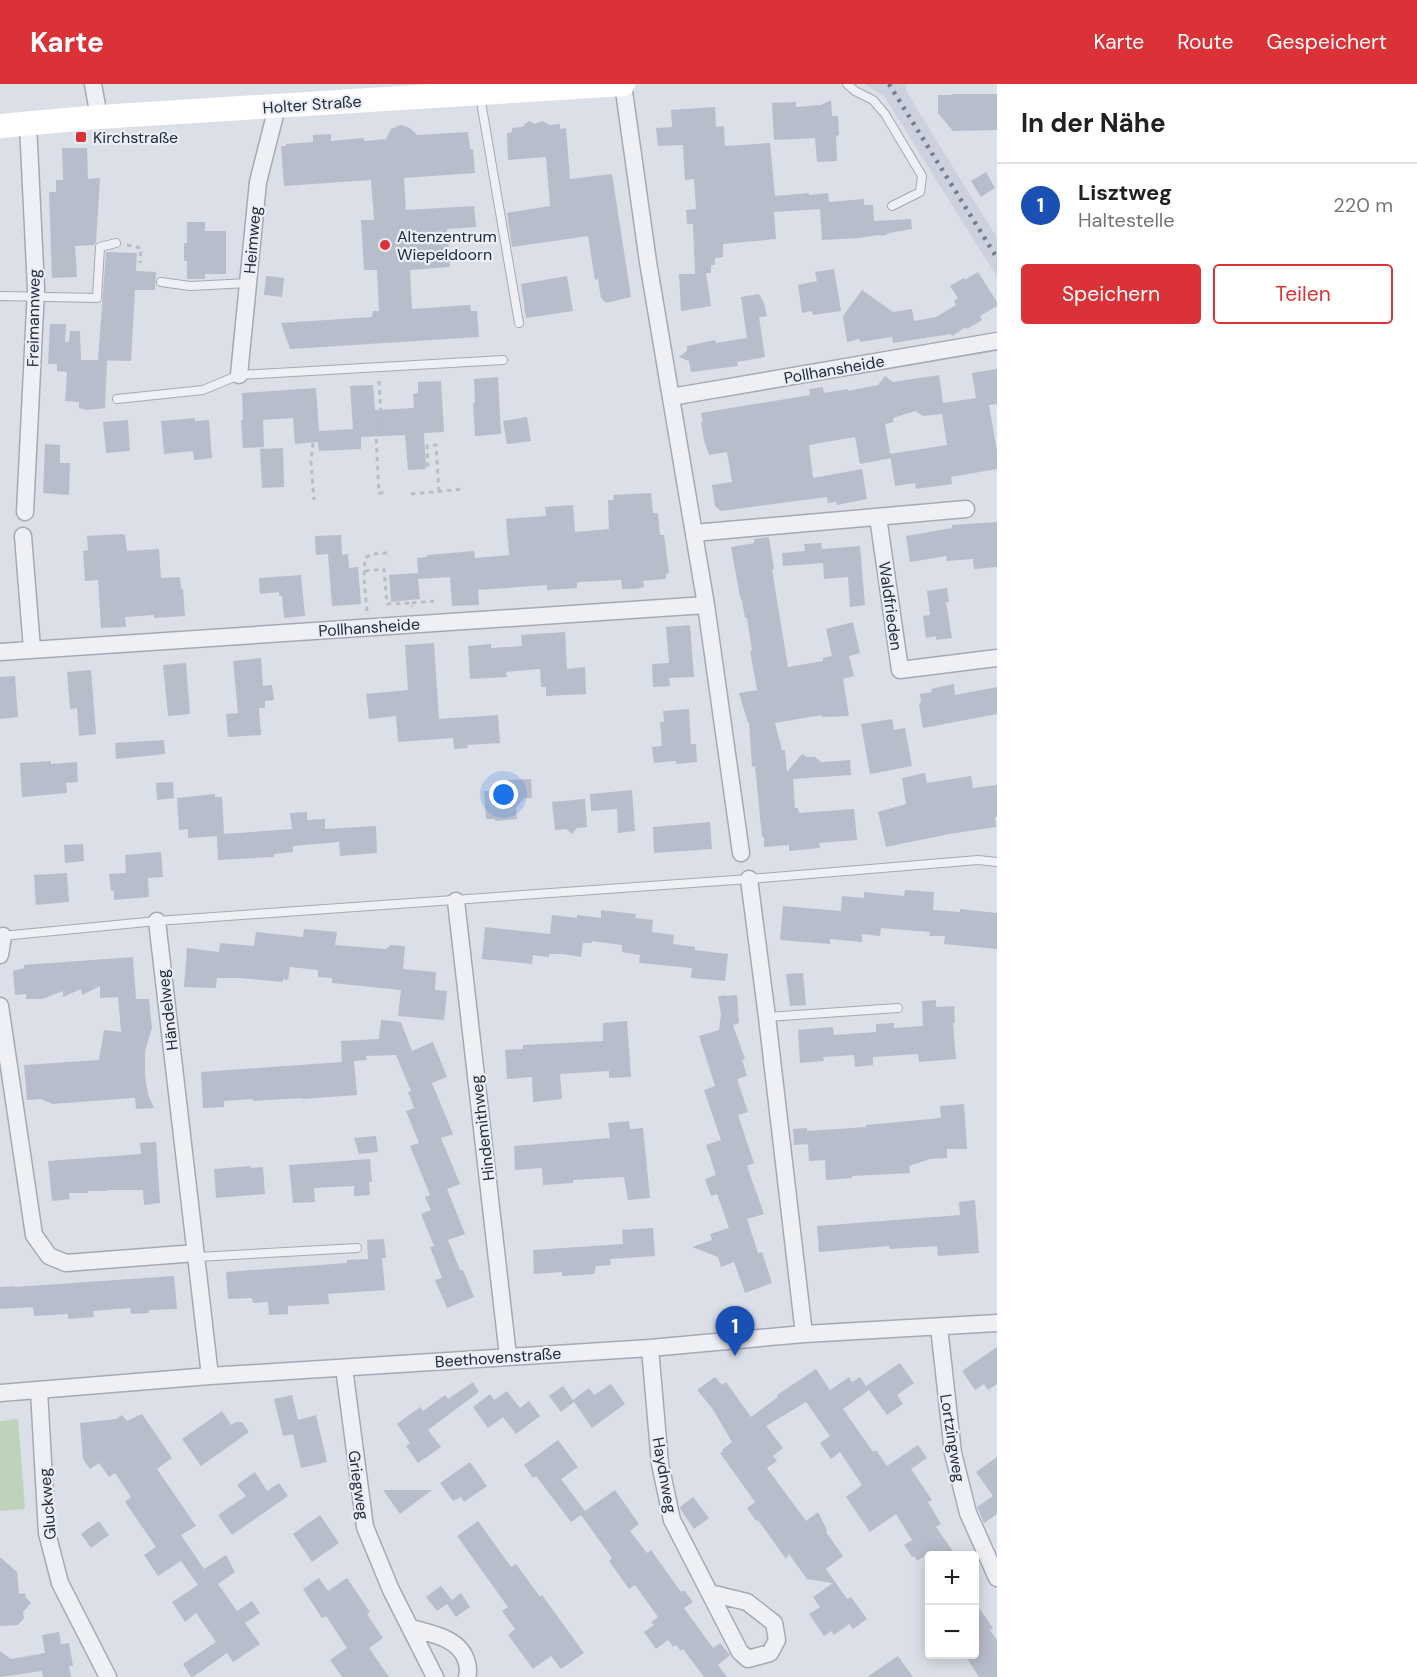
<!DOCTYPE html>
<html lang="de">
<meta charset="utf-8">
<style>
:root{--surface:#fff;--page:#f2f2f2;--text:#202124;--muted:#757577;--line:#e0e0e0;--accent:#db3238}
body{margin:0;font-family:"DM Sans",sans-serif;background:var(--page);color:var(--text)}
.controls{position:absolute;right:18px;bottom:18px;display:grid;overflow:hidden;border-radius:6px;box-shadow:0 3px 15px #0003}
.controls button{width:54px;height:54px;display:grid;place-items:center;padding:0;border:0;border-bottom:2px solid var(--line);background:var(--surface);color:var(--text);font:30px sans-serif}
.you{position:absolute;left:504px;top:711px;width:21px;height:21px;margin:-15px;border:4px solid #fff;border-radius:50%;background:#1a73e8;box-shadow:0 0 0 9px #1a73e833}
.badge{display:grid;place-items:center;width:39px;height:39px;border-radius:50%;background:var(--accent);color:#fff;font-size:20px;font-weight:700}
.pin{position:absolute;translate:-50% -50px;filter:drop-shadow(0 2px 3px #0008)}
.pin::after{content:'';position:absolute;top:32px;width:21px;height:18px;background:inherit;clip-path:polygon(0 0,100% 0,50% 100%)}
.list{margin:0;padding:0;list-style:none}
h2{display:flex;justify-content:space-between;align-items:center;height:78px;margin:0;padding:0 24px;font-size:26px}
h2 small{font-size:20px;font-weight:400;color:var(--muted)}
.list li{display:grid;grid-template-columns:39px 1fr auto;gap:18px;align-items:center;box-sizing:border-box;height:84px;padding:0 24px;border-top:2px solid var(--line)}
.list b{display:block;font-size:22px;white-space:nowrap}
.list p{margin:0;font-size:20px;white-space:nowrap;color:var(--muted)}
.list em{font-size:20px;font-style:normal;color:var(--muted)}
.actions{display:flex;gap:12px;padding:18px 24px}
.actions a{flex:1;padding:14px 0;border:2px solid var(--accent);border-radius:6px;text-align:center;font-size:21px;color:var(--accent)}
.actions .main{background:var(--accent);color:#fff}
.map{position:relative;flex:none;width:997px;height:1593px;overflow:hidden}
header{display:flex;align-items:center;gap:36px;box-sizing:border-box;height:84px;padding:0 30px;background:var(--accent);color:#fff}
header strong{font-size:28px}
nav{display:flex;gap:33px;margin-inline-start:auto;font-size:21px}
main{display:flex}
aside{flex:1;background:var(--surface)}
.map>svg:first-child{display:block}
</style>
<header>
<strong>Karte</strong>
<nav><a>Karte</a><a>Route</a><a>Gespeichert</a></nav>
</header>
<main>
<div class="map">
<svg width="997" height="1593" viewBox="0 0 997 1593">
<rect width="100%" height="100%" fill="#dbdfe7"/>
<!-- built -->
<path fill="#cdd1dd" d="M865 0H906V7L997 154V193L884 12Z"/>
<!-- green -->
<path fill="#bfd2bb" d="M18 1335 25 1425 0 1427V1337Z"/>
<!-- building -->
<path fill="#b8bdcb" d="M952 10H997V46L953 47 938 29V11H952Z
M831 16 832 32H838L839 51 836 52 837 77 817 78 815 54 774 56 772 19 796 18V23L821 21Z
M715 23 716 43 724 42 725 62 770 59 775 112 809 109V111L828 109 829 118 864 115V121H873L874 137 911 135 912 145 889 149 883 152 878 151 859 154 822 156 820 125 774 128 776 155 723 160V173L715 174V181H711V189H706L711 222 681 227 679 190H695L693 140H687L686 126 696 125 694 95 685 96 683 61 658 62 656 44 672 43 671 26Z
M529 37 535 40 542 37 550 41 560 40V45L566 44 570 95 612 90 631 213 606 219 601 214 598 195 595 196 588 152 512 163 507 129 550 122 546 73 508 76 507 49 512 48V44L522 43Z
M401 41 410 44 417 51 468 48 470 65H473L475 89 404 94 406 126 474 122 476 143 447 145 450 183 410 186 412 225 470 221 471 227H477L479 253 290 265 281 239 372 233 373 227H379L377 186H364L361 136H374L371 96 284 102 281 62H286V60L313 58V51L331 50V57L364 54V57L386 55 391 45Z
M62 64H87L88 95 100 94 96 158 94 161 75 162 77 193 52 194 49 108H56V96H63Z
M986 88 995 104 981 113 971 97Z
M187 138H205V147H226V190H205V195H187V177H184V159H187Z
M106 168 137 169 136 187 156 188 155 206H135L131 277 98 276Z
M834 185 841 227 813 231 812 227 802 229 798 201 817 197 815 188Z
M978 188 997 218V222L980 232 982 236 967 245 966 243 952 252 951 250 893 259 892 253 860 258 859 255 847 258 843 232 862 206 893 228 912 225 914 237 936 233 956 221 954 217 958 214 950 202 964 194 965 196Z
M266 192 284 194 282 213 264 211Z
M567 192 573 227 526 234 521 200Z
M759 210 764 219 767 232 759 233 765 273 737 278 738 282 691 288 689 277 679 273 687 267V262L715 256 716 259 747 254 741 213Z
M50 240H66L65 258H69L70 247H80L81 276H107L105 324 87 326 79 324V318L65 317 67 288 57 287V280H48Z
M997 285V320L989 321 997 367V385L951 393 952 400 916 405 915 399 895 402 890 370 947 361 942 330 923 332 915 327 893 334 894 338 885 340 891 374 860 380 855 353 809 361 813 394 862 385 867 415 837 421 836 418 828 419 827 413 721 427 715 422 712 401 732 398 727 368 709 371 704 356 701 338H703L701 329 810 311 809 305 823 303 824 309 848 305V307L878 301 885 292 893 298 939 291 943 319 976 314 972 289Z
M498 293 501 350 475 352 473 319H475L474 295Z
M441 297 444 348 424 349 426 385 408 386 405 351 361 353V365L319 367 318 358 295 360 293 334 263 336 264 363 243 364 241 336H243L242 309 316 304 319 347 353 345 350 302 373 301 375 326 414 324 413 310 418 309V298Z
M527 333 531 357 507 360 503 337Z
M195 334V337L209 336 212 374 194 376 193 367 164 370 161 337Z
M128 336 130 367 106 369 103 338Z
M45 360 60 361V379H70L69 411 43 409Z
M283 364 284 403 262 404 260 365Z
M651 409 653 429H658L660 451H664L669 489 666 490V495L643 497 644 503 636 505H622L621 496 581 498 577 499V504L547 506V501L478 506 479 521 452 522 450 493 418 495 420 515 391 518 389 491 418 489 417 474 427 473V471L474 467 475 474 509 471 506 435 546 432 545 423 573 421 575 448 609 445 608 416H614L613 411Z
M997 438V483L974 485 973 475 947 477 946 472 910 478 906 452 952 444V441Z
M121 450 125 451 127 467 159 465 161 494 180 493 181 505H183L185 532 154 534V531L125 533 126 543 101 544 98 496 85 497 83 467 88 466 87 452Z
M341 451 342 471 348 470 349 484 358 483 361 520 332 522 328 470 316 471 315 452Z
M769 453 774 485 772 486 788 583 823 577V574L832 572 826 545 853 538 860 569 849 572 854 592 843 595 849 632 822 633V631L775 639 782 666H785L787 688 802 670 807 673H815L821 678 850 676 851 691 793 695 795 724H798L799 729 854 725 857 756 819 759 820 764 789 767V761L764 763V753H762L755 682 752 683 749 638 748 639 739 609 757 606 750 567H752L747 534H745L742 517 740 513 731 463 754 459V455Z
M821 459 822 465 860 462 865 521 850 523 848 493 824 495 823 479 783 482 782 469 805 467 804 460Z
M301 491 305 532 284 534 282 512H279V508L260 510 259 494Z
M947 504 949 518H946L952 554 936 556V552L926 554 923 532 930 531 927 507Z
M690 541 694 593 669 594 670 602 653 603 652 580 669 579 666 543Z
M565 548 567 585 585 583 586 610 546 612V603H541L540 585 506 588 507 593 470 595 468 562 491 560V564L522 562 521 551Z
M434 559 439 635 498 631 500 659 467 661 468 664 454 665 453 654 398 658 396 632 369 635 366 610 408 606 405 561Z
M261 574 263 602 272 601 274 616 265 617V624H259L261 651 228 653 226 630 238 629 233 577Z
M186 579 190 630 168 632 163 581Z
M91 586 96 650 79 652 77 624 70 625 67 588Z
M15 592 18 633 0 635V593Z
M954 600 955 611 997 603V630L923 644 919 621 921 618 920 610 932 608 931 605Z
M689 625 691 660H696L697 678 676 680V677L654 679 652 663 662 662 660 638H664L663 627Z
M892 635 894 646 905 644 912 682 870 690 861 640Z
M164 656 165 670 116 675 115 659Z
M51 677V680L77 678 78 698 66 699 67 709 22 713 20 679Z
M925 689 927 699 971 692 973 704 997 701V733H995L996 743 949 750 886 763 878 728 906 720 902 694Z
M531 695 532 714H524L516 724 517 735 495 737V735H486L484 707 509 706 508 696Z
M173 698 174 714 157 716 156 699Z
M632 706 635 747 618 749 617 725 591 727 590 710Z
M215 710V713H222L224 750 292 745 290 729 307 728V736L325 735V745L376 742 377 769 340 772 339 758 293 762V768L274 770V773L218 776 217 752 188 754V745L179 746 177 714Z
M585 715 587 743 577 744 572 750 566 745 555 746 552 718Z
M710 738 712 765 654 769 653 743Z
M83 760 84 777 65 779 64 761Z
M161 768 163 793 148 794 149 813 114 816V807H111L109 790 126 789 125 771Z
M67 789 69 818 36 821 34 791Z
M905 806 934 808 933 826 960 828V825L997 829V865L944 860 945 852H929L930 848 881 844 880 852 862 850V858L830 855V860L780 856 783 822 841 827 842 812 864 814V808L904 812Z
M601 826 636 830 635 834 653 836 652 848 674 851 673 860 695 863V866L728 870 725 897 691 894 692 884 639 879 640 871 622 868V861L592 857V859H583L581 873 563 870H549V873L533 871 532 880 482 875 485 843 550 850 552 831 577 834V831L601 834Z
M304 845 337 848 335 861 386 865 391 861 405 862 403 885 436 888 435 906 447 907 444 936 398 932 401 906 332 899V894L318 893V886L290 883 288 896 283 895V898L239 894H217L216 904 184 903 187 864 219 868 220 859 254 862 256 848 303 853Z
M133 873 136 915H149L152 944 145 967V992L148 1010 154 1024 136 1025 135 1014H132L53 1020 40 1015 27 1016 24 981 99 976 104 946 121 948 118 913 100 914V902L82 911 81 905 63 913V907L42 915H26V910L15 911 13 887 24 884V881Z
M803 889 806 921 790 922 786 890Z
M723 909 724 912 737 911 739 939 733 941 745 975 742 976 747 992 737 995 748 1028 738 1031 754 1079 747 1082 764 1130 747 1135 758 1169 762 1168 772 1199 745 1209 734 1178 721 1183 718 1173 692 1163 712 1156 710 1150 729 1144 717 1110 711 1112 705 1095 716 1091 706 1061 721 1056 704 1006 715 1002 699 952 719 946 721 930 718 912H723Z
M936 916V923L954 922 955 939H953L956 975 919 978 918 970 873 973V981L855 983 854 971 823 973 824 977 800 979 798 946 833 943 834 951 876 948V940L894 939V944L923 942 922 917Z
M381 936 401 938 412 967 433 958 447 993 432 999 453 1050 441 1054 460 1100 447 1105 465 1150 448 1156 460 1186H463L474 1213 447 1224 435 1196 442 1194 430 1163 434 1162 421 1130 431 1126 425 1113 430 1111 410 1062 419 1059 406 1027 414 1024 408 1008 411 1007 396 971 366 972 367 976 354 977 357 1011 302 1015V1014L253 1017V1015L224 1017V1023L203 1024 201 988 342 978 341 957 379 955Z
M627 937 631 993 609 994V987L560 990 562 1015 533 1018 532 993 507 995 505 966 523 965V961L603 957V939Z
M964 1020 967 1065H947V1074L930 1075 909 1082 910 1089 852 1092V1094L826 1096 825 1076 809 1077 807 1047 866 1043V1041L941 1034 940 1022Z
M629 1037 630 1045 643 1044 650 1114 628 1116 624 1093 573 1096V1099L543 1101 542 1084 515 1086 514 1062 610 1054 608 1039Z
M807 1044 808 1060 794 1061 793 1045Z
M376 1052 378 1068 359 1070 354 1054Z
M156 1058 160 1119 144 1121 143 1106H107V1107H88V1109H69L70 1115 52 1117 48 1077 141 1070 140 1059Z
M370 1075 372 1098H369L370 1111 354 1112V1102L314 1104 315 1118 293 1119 289 1081Z
M251 1082V1084L263 1083 265 1110 216 1114 214 1085Z
M975 1116 979 1169 938 1172 937 1162 890 1165 889 1162 819 1168 817 1142 960 1131 959 1118Z
M653 1144 655 1172 610 1175 611 1181 596 1182 594 1190 562 1192V1188L534 1190 533 1166 623 1160 622 1146Z
M384 1155 386 1174H382L385 1206 328 1210 329 1220 288 1222V1230L269 1231 268 1218 253 1219 252 1214 228 1215 226 1188 347 1179V1176L368 1175 367 1156Z
M174 1192 177 1225 149 1226V1229L131 1230 130 1224 93 1227 94 1233 68 1235V1230L34 1232 33 1223 0 1225V1203L15 1202V1203Z
M997 1263V1300L988 1306 984 1300 975 1306 962 1287Z
M900 1279 914 1299 897 1311 903 1320 887 1331 869 1306 843 1325 873 1368 876 1366 887 1382 918 1361 927 1374 911 1385 932 1416 928 1418 941 1440 936 1443 956 1472 926 1471 917 1477 914 1472 912 1473 904 1461 912 1456 896 1430 870 1448 846 1413 862 1401 840 1368 831 1375 820 1359 830 1352 806 1318 766 1342 783 1364 773 1372 777 1377 767 1384 806 1437 818 1428 827 1446 826 1448 843 1472 826 1485 847 1515 851 1513 867 1535 853 1545 849 1540 834 1551 831 1547 824 1552 809 1530 820 1523 813 1513 833 1499 807 1495 789 1470 786 1475 758 1436 756 1437 747 1424 755 1418 720 1369 723 1367 722 1366 732 1358 712 1324 697 1306 715 1293 722 1301 726 1298 751 1333 778 1313 777 1311 816 1285 830 1306 849 1293 852 1298 860 1293 866 1302Z
M473 1298 479 1308 428 1346 441 1363 418 1379 406 1362 410 1359 397 1340 420 1323 423 1327 445 1311 448 1315Z
M611 1300 625 1320 592 1344 574 1318 561 1328 549 1312 563 1302 573 1316 589 1304 594 1311Z
M507 1307 520 1324 529 1317 540 1332 516 1350 503 1333 488 1344 473 1323 490 1310 494 1316Z
M292 1311 298 1336 316 1331 327 1378 301 1384 293 1350 283 1352 274 1315Z
M222 1327 231 1341 236 1338H242L249 1348 201 1382 182 1355Z
M142 1330 172 1374 157 1385 196 1442 181 1451 204 1485 226 1471 235 1488 218 1500 237 1527 252 1517 260 1529 245 1539 260 1560 233 1578 227 1569 193 1593H191L183 1580 216 1558 196 1529 185 1538 172 1518 198 1501 181 1477 158 1492 144 1471 156 1463 125 1418 131 1413 115 1389 109 1393 99 1379 90 1385 83 1375 80 1339 116 1335 122 1331 127 1337Z
M558 1356 578 1383 561 1395 585 1427 615 1406 639 1440 630 1447 647 1469 651 1466 681 1508 684 1506 693 1518 684 1524 713 1564 720 1559 730 1571 718 1581 727 1593H704L683 1565 681 1567 676 1561 673 1563 668 1556 656 1565 644 1548 654 1541 651 1538 658 1533 635 1501 629 1505 609 1477 612 1474 581 1431 571 1438 536 1392 533 1394 524 1381Z
M997 1373V1430L984 1439 977 1423 993 1412 976 1388Z
M470 1378 487 1402 464 1418 461 1413 453 1417 440 1399Z
M255 1388 267 1407 279 1399 288 1412 232 1451 218 1431 246 1412 237 1401Z
M383 1406H432L400 1430Z
M693 1413 709 1434 694 1445 681 1426 680 1423Z
M320 1431 339 1459 312 1478 293 1450Z
M99 1437 109 1451 91 1464 81 1450Z
M478 1437 511 1483 516 1480 540 1513 542 1511 584 1569 561 1585 551 1572 533 1585 508 1551 515 1545 502 1527 508 1523 457 1452Z
M0 1473 17 1488 19 1510 25 1509 26 1514 31 1519 23 1528 24 1534 18 1541 0 1542Z
M319 1494 328 1507 347 1494 370 1528 367 1530 383 1554 369 1564 389 1593H342L330 1576 347 1564 326 1532 322 1534 303 1505Z
M441 1502 452 1516 461 1509 470 1523 456 1533 447 1520 437 1527 426 1513Z
M975 1518 993 1544 990 1546 997 1556V1593H979L966 1573 969 1570H975Z
M59 1548 61 1560 69 1559 73 1582H69L71 1593H43L42 1587 0 1593V1567L11 1575 45 1569 42 1551Z
M898 1572 913 1593H867Z"/>
<g fill="none" stroke-linecap="round" stroke-linejoin="round">
<defs>
<path id="lane" d="M847 0 855 7 873 16 885 30 922 92 920 108 892 122
M480 12 519 239
M161 198 190 202 248 199
M0 212 97 214 100 163 116 159
M117 315 203 306 239 291 503 276
M2 852 157 837 749 795 978 776 997 778
M767 933 898 924
M197 1173 357 1164"/>
<path id="street" d="M93 0 99 33
M239 291 258 98 277 23
M671 313 997 257
M25 428 36 205 28 40
M878 433 900 586 997 574
M694 449 966 425
M23 452 32 565
M706 521 741 769
M0 568 706 521 648 178 623 0
M749 795 767 933 804 1250
M456 817 508 1272
M157 837 210 1292
M0 871 3 852
M0 922 34 1151 49 1172 66 1179 196 1169
M939 1243 953 1369 968 1429 997 1494
M650 1264 660 1380 672 1436 740 1568 748 1575 770 1569 777 1556 774 1539 747 1518 710 1509
M344 1284 365 1443 391 1506 435 1593
M39 1307 47 1449 60 1499 108 1593
M0 1309 210 1292 650 1264 804 1250 997 1239
M411 1544C432 1550 461 1554 467 1579 468 1584 469 1587 467 1593"/>
</defs>
<!-- lane casing -->
<use href="#lane" stroke="#a4a9b5" stroke-width="10"/>
<!-- street casing -->
<use href="#street" stroke="#a4a9b5" stroke-width="19"/>
<!-- path -->
<path stroke="#b9bdc6" stroke-width="3" stroke-dasharray="4.5 4.5" stroke-linecap="butt" d="M127 161 141 164 140 179
M379 297 382 350 376 351 379 409H386
M313 359 311 378 314 416
M426 381H428L427 362 436 361 439 408
M411 410 464 405
M365 487 384 485 387 520 411 519 412 523
M412 519 434 517
M367 527 364 493 365 474 372 470 387 469"/>
<!-- lane -->
<use href="#lane" stroke="#eef0f5" stroke-width="8"/>
<!-- street -->
<use href="#street" stroke="#eef0f5" stroke-width="16"/>
<!-- secondary -->
<path stroke="#fff" stroke-width="24" d="M0 42 99 33 623 0"/>
<!-- rail -->
<path stroke="#737b92" stroke-width="4.5" stroke-dasharray="3 6" stroke-linecap="butt" d="M889 0 997 174"/>
</g>
<!-- markers -->
<g fill="#db3238" stroke="#eaeef5" stroke-width="2">
<rect x="75" y="47" width="12" height="12" rx="3"/>
<circle cx="385" cy="161" r="6"/>
</g>
<g text-anchor="middle" stroke-width="4.5" stroke-linejoin="round" paint-order="stroke">
<!-- street labels -->
<g font-size="16" fill="#242b3f" stroke="#eaeef5">
<text transform="translate(312 20) rotate(-4)" y="6">Holter Straße</text>
<text transform="translate(252 156) rotate(-85)" y="6">Heimweg</text>
<text transform="translate(33 234) rotate(-89)" y="6">Freimannweg</text>
<text transform="translate(834 285) rotate(-10)" y="6">Pollhansheide</text>
<text transform="translate(891 522) rotate(82)" y="6">Waldfrieden</text>
<text transform="translate(369 543) rotate(-4)" y="6">Pollhansheide</text>
<text transform="translate(167 926) rotate(-97)" y="6">Händelweg</text>
<text transform="translate(482 1044) rotate(-97)" y="6">Hindemithweg</text>
<text transform="translate(498 1273) rotate(-4)" y="6">Beethovenstraße</text>
<text transform="translate(953 1354) rotate(81)" y="6">Lortzingweg</text>
<text transform="translate(665 1391) rotate(80)" y="6">Haydnweg</text>
<text transform="translate(359 1401) rotate(82)" y="6">Griegweg</text>
<text transform="translate(47 1420) rotate(-95)" y="6">Gluckweg</text>
</g>
<!-- poi labels -->
<g font-size="16" fill="#242b3f" stroke="#eaeef5" text-anchor="start">
<text x="93" y="59">Kirchstraße</text>
<text x="397" y="158">Altenzentrum<tspan x="397" dy="18">Wiepeldoorn</tspan></text>
</g>
</g>
</svg>
<div class="controls">
<button>+</button>
<button>−</button>
</div>
<div class="you"></div>
<div class="pin badge" style="left:735px;top:1272px;background:#1a4fb4">1</div>
</div>
<aside>
<h2>In der Nähe<small></small></h2>
<ul class="list">
<li><span class="badge" style="background:#1a4fb4">1</span><div><b>Lisztweg</b><p>Haltestelle</p></div><em>220 m</em></li>
</ul>
<div class="actions"><a class="main">Speichern</a><a>Teilen</a></div>
</aside>
</main>
